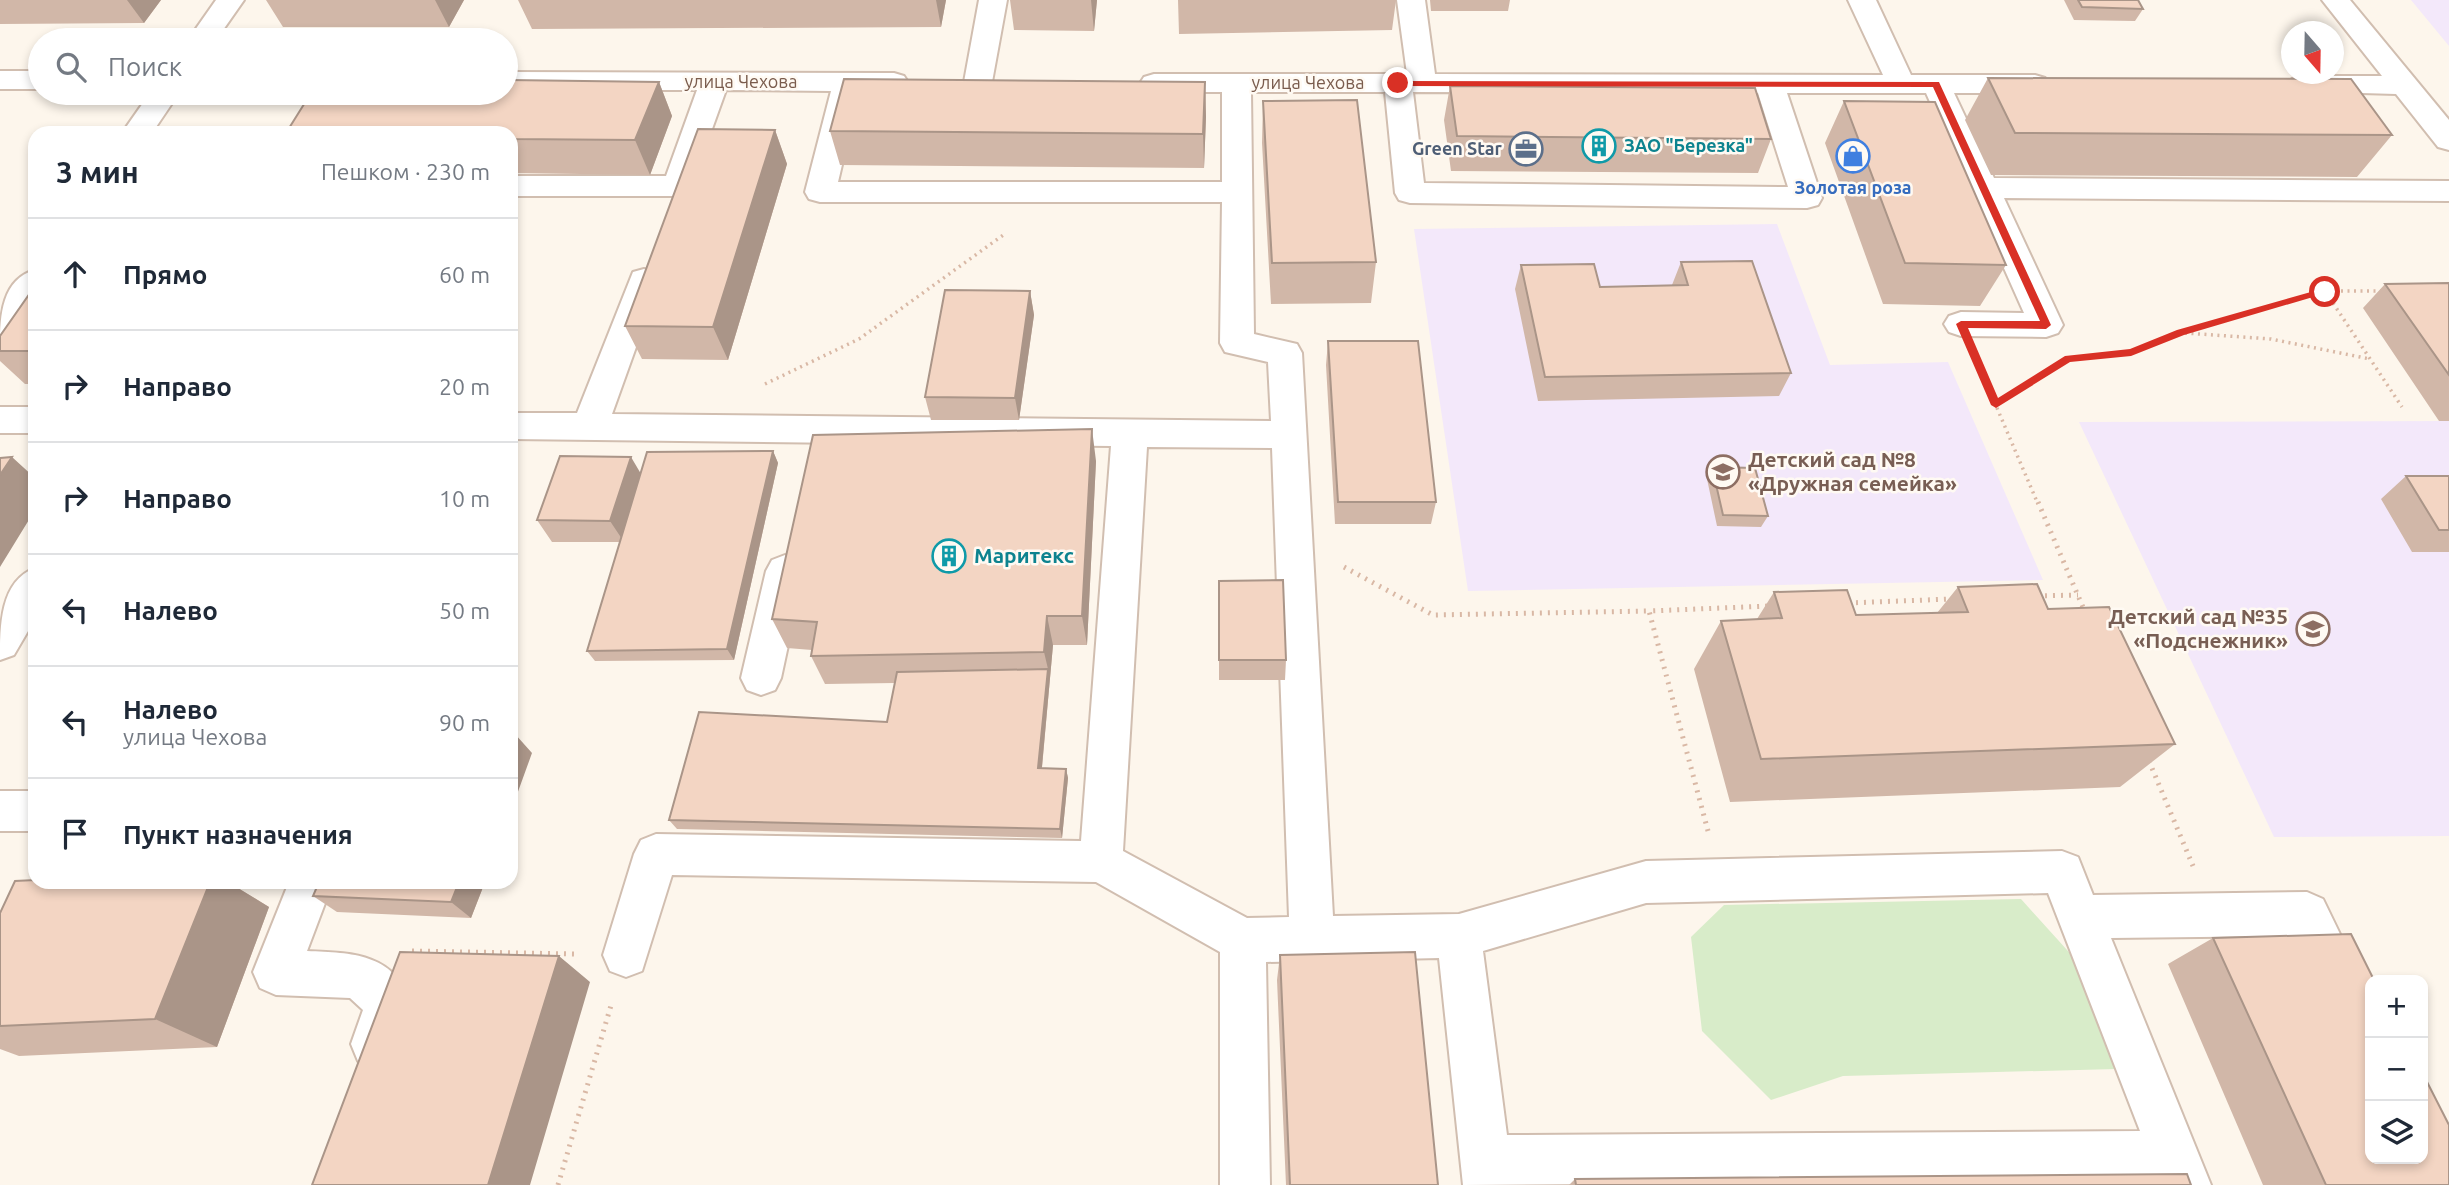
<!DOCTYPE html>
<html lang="ru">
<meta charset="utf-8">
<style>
:root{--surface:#fff;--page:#f2f2f3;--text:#1f2937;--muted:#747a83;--line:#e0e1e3}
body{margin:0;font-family:Ubuntu,sans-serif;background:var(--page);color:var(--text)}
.controls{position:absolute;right:21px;bottom:21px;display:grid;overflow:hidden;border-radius:14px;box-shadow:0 4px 10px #0003}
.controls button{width:63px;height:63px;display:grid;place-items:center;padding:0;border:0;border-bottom:2px solid var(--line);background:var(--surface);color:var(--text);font:35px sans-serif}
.compass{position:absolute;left:2281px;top:21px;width:63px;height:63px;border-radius:50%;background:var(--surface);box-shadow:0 4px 10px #0003;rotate:160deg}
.stop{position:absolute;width:21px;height:21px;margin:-16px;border:5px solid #d93025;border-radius:50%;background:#fff}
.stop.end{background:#d93025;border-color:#fff;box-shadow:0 2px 7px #0008}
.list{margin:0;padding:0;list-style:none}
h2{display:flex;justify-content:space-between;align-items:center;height:91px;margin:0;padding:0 28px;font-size:30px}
h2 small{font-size:23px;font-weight:400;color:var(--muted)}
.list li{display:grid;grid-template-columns:46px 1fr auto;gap:21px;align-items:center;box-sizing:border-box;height:112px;padding:0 28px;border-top:2px solid var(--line)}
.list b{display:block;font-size:26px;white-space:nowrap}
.list p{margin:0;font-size:23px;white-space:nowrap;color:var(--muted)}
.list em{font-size:23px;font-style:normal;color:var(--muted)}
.icon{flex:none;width:38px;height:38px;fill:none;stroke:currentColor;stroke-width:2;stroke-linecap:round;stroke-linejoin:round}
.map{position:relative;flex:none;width:2449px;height:1185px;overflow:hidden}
.search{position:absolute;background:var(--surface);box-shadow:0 4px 10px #0003;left:28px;top:28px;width:490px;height:77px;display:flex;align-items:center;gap:18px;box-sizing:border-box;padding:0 24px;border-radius:38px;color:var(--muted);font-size:26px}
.panel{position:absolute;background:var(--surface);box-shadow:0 4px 10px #0003;left:28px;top:126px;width:490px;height:763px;border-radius:21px}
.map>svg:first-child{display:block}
</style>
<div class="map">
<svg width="2449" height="1185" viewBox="0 0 2449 1185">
<rect width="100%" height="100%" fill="#fdf6ec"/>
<!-- education -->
<path fill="#f3e8fa" d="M2411 0H2449V46Z
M1777 224 1830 365 1948 362 2043 580 1468 591 1414 229Z
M2449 421V836L2274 837 2079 422Z"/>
<!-- green -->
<path fill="#d8ecc9" d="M2021 899 2077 961 2116 1069 1843 1076 1771 1100 1702 1031 1691 937 1724 905Z"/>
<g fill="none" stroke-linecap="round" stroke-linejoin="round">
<defs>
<path id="minor" d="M216 0H244L216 40H188Z
M979 0H1007L992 82 988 88 978 91 968 88 964 82Z
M1397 0H1425L1435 74 1883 75 1848 0H1876L1911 75H2035L2045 78 2049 84 2045 90 2035 93H1954L1994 178 2449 181V201L2004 198 2063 325 2058 333 2046 337 1961 336 1949 332 1944 324 1949 316 1961 312 2024 313 1926 93H1787L1822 198 1818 205 1807 208 1410 203 1399 200 1395 193 1385 92H1251L1254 334 1297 344 1302 353 1333 916 1459 914 1646 861 2062 851 2078 857 2093 895 2307 892 2323 899 2370 996V1071L2353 1064 2294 936 2111 938 2211 1185H2161L2159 1180 1463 1185 1439 958 1266 962 1270 1185H1220V952L1096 882 672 875 642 971 626 977 610 971 603 955 634 854 641 840 656 834 1081 841 1111 446 511 439V413H577L633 272 644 269 655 272 660 280 612 414 1271 421 1268 362 1225 352 1220 343 1222 202H820L809 199 805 192 831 91 726 90 689 193 678 196H511V176H666L697 90H506V72L894 73 904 76 908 82 904 88 859 91 838 182H1222V92H1154L1144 89 1140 83 1144 77 1154 74H1407ZM1413 92 1758 93 1788 187 1424 183ZM1147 447 1272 448 1289 917 1247 918 1123 851ZM2048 893 2140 1131 1507 1135 1483 951 1646 903Z
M2322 0H2350L2449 120V150L2438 147 2396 94 2292 91 2288 85 2292 79 2302 76H2382Z
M0 71H40V89H0Z
M150 93H179L152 133H122Z
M35 270V306L12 341 0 344C0 316 2 279 35 270Z
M0 407H35V433H0Z
M785 555 798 560 804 571 781 678 775 690 761 695 747 690 741 678 766 571 772 560Z
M35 568V619L14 655 0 660C0 626 0 581 35 568Z
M0 791H35V831H0Z
M289 882H333L307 951C353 953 392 953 412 1002L392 1061 375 1068 358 1061 351 1044 363 1010 350 998 276 995 260 988 253 972Z"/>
</defs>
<!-- minor casing -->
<use href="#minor" stroke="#d1beb0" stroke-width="4"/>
<!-- path-far1 -->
<path stroke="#d9b8a5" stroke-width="3.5" stroke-dasharray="2 4.5" stroke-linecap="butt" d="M2382 291H2325L2402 407
M2185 333 2271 339 2370 359
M2073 358 2131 353 2181 332 2325 291
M1979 366 2038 504
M765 384 859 339 1006 233
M1996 405 2056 366"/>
<!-- path -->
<path stroke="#d9b8a5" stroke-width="5" stroke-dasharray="2 6" stroke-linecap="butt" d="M2038 502 2085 612
M1344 567 1433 615 1649 611
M2037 596 2078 595
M1848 603 1951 599
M2149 761 2193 866
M1708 831 1649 611 1769 606
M412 951 575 954
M558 1185 612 1002"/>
<!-- minor -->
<use href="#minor" fill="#fff" fill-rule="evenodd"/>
</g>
<!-- wall -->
<path fill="#d1b7a8" d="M0 0H161L144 23 0 24Z
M266 0H464L449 27H283Z
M518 0H946L941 27 532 29Z
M1010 0H1097L1094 31 1014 30Z
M1178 0H1396L1392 30 1179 34Z
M1430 0H1510L1508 11H1431Z
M2064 0H2138L2143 9 2135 21 2074 20Z
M1988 78 2392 135 2357 177 1991 175 1965 120Z
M659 82 672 116 650 175 511 173V133Z
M1205 82 1206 117 1204 168 840 165 830 131Z
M1450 86 1771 139 1758 173 1451 171 1444 120Z
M1263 101 1376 262 1371 303 1271 304 1262 143Z
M1844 101 2006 265 1980 306 1883 304 1825 143Z
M775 130 787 164 728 360 642 359 625 326Z
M1681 262 1791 373 1779 396 1538 401 1515 289 1521 265 1600 287 1672 285Z
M2449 283V421H2439L2363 308 2385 284Z
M35 286V384H25L0 361V336Z
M1030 291 1034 315 1019 420H931L925 397Z
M1328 341 1436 502 1431 524H1335L1326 365Z
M773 451 778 463 734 660 595 661 587 651 620 542H552L537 520 641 473Z
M1096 461 1087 645H1053L1042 768 1066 769 1068 778 1062 838 677 829 669 820 887 722 895 683 825 684 811 656 812 650 787 648 772 619Z
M1712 467 1768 516 1761 527 1717 526 1707 479Z
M2406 476H2449V552H2412L2381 499Z
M1219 581 1286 660 1285 680H1219Z
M1958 587 2048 609 2175 744 2120 787 1730 802 1694 669 1721 621 1757 619 1774 592 1856 615 1937 613Z
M35 882H228L269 907 217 1047 19 1056 0 1049V913Z
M485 882 471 918 337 912 313 896Z
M2213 938 2449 1185H2263L2168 964Z
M1280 955 1438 1185H1286L1277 980Z
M1575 1179 2191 1185H1569Z"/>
<!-- shaded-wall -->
<path fill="#aa9588" d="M127 0H161L144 23Z
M435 0H464L449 27Z
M936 0H946L941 27Z
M1091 0H1097L1094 31Z
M659 82 672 116 650 175 635 140Z
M1205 82 1206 117 1204 168 1203 134Z
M775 130 787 164 728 360 713 327Z
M1030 291 1034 315 1019 420 1015 398Z
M1092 429 1096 461 1087 645 1082 616Z
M773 451 778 463 734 660 727 649Z
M12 457 35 478V510L0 567V475Z
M631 457 644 479 624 542 610 521Z
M1047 616 1053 645 1041 777 1038 768 1048 669 1044 652Z
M515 734 532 753 511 811V745Z
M1066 769 1068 778 1062 838 1060 829Z
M210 882H228L269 907 217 1047 155 1019Z
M459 882H485L471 918 451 902Z
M559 956 590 982 530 1185H488Z"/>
<!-- building -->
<path fill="#f3d5c3" stroke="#aa9588" stroke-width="2" d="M2078 0H2138L2143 9 2082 7Z
M1988 78 2351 79 2392 135 2015 133Z
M844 79 1205 82 1203 134 830 131Z
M506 80 659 82 635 140 511 139V133H286L311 93H506Z
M1450 86 1755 88 1771 139 1457 136Z
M1357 100 1376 262 1272 263 1263 101Z
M1844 101 1935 102 2006 265 1905 263Z
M698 129 775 130 713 327 625 326Z
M1752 261 1791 373 1545 377 1521 265 1594 264 1600 287 1688 285 1681 262Z
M2449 283V375L2385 284Z
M35 286V351H0V336Z
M945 290 1030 291 1015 398 925 397Z
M1328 341H1418L1436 502H1338Z
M1092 429 1082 616H1047L1044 652 811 656 817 622 772 619 813 435Z
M773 451 727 649 587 651 647 452Z
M560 456 631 457 610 521 537 520Z
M12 457 0 475V458Z
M1712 467 1755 468 1768 516 1723 515Z
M2406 476H2449V530H2439Z
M1283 580 1286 660H1219V581Z
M2037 584 2048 609 2109 607 2175 744 1761 759 1721 621 1782 618 1774 592 1847 590 1856 615 1968 612 1958 587Z
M1048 669 1038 768 1066 769 1060 829 669 820 699 712 887 722 897 672Z
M511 734H515L511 745Z
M35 880V882H210L155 1019 0 1026V913L15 881Z
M319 882H459L451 902 313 896Z
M2351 934 2374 980H2370V1159H2423V1074L2449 1125V1185H2326L2213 938Z
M400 952 559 956 488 1185H312Z
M1415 952 1438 1185H1290L1280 955Z
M2187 1174 2191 1185H1576L1575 1179Z"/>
<!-- route -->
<path fill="#d93025" d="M1395 81 1939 82 2051 325 2046 329 1968 328 1998 398 2065 356 2130 349 2177 330 2325 288 2330 292 2184 335 2131 356 2070 362 1996 408 1991 405 1956 324 1961 321H2040L1933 87 1398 86Z"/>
<!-- icons -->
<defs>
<symbol id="building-ring" viewBox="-11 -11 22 22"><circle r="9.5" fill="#fffaf3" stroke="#0f9aa8" stroke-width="1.5"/><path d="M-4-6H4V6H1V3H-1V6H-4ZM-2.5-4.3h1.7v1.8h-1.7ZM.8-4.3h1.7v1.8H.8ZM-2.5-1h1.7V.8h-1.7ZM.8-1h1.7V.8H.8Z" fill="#0f9aa8"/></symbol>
<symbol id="office-ring" viewBox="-11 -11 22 22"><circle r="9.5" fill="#fffaf3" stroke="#5c6f8a" stroke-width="1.5"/><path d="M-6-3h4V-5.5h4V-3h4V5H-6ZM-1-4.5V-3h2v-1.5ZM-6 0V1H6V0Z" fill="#5c6f8a"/></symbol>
<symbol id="shop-ring" viewBox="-11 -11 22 22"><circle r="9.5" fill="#fffaf3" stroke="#3f7fe0" stroke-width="1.5"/><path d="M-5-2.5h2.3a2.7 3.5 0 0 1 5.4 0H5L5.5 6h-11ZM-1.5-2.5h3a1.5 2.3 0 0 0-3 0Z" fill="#3f7fe0"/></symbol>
<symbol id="school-ring" viewBox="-11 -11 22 22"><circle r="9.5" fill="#fffaf3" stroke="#8d6e63" stroke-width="1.5"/><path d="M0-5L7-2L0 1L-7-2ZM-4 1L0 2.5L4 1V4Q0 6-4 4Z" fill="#8d6e63"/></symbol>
</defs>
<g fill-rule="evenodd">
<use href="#building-ring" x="1580" y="127" width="38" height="38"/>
<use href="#office-ring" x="1507" y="130" width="38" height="38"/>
<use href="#shop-ring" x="1834" y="137" width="38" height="38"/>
<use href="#school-ring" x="1704" y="453" width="38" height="38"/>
<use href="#building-ring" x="930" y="537" width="38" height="38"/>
<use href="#school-ring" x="2294" y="610" width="38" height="38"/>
</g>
<g text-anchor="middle" stroke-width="5" stroke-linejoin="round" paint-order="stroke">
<!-- far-street labels -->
<g font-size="18" fill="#7a5c4d" stroke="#fffaf3">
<text x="741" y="88">улица Чехова</text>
<text x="1308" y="89">улица Чехова</text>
</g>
<!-- far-culture labels -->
<g font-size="18" font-weight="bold" fill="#0d838f" stroke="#fffaf3" text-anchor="start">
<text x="1624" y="152">ЗАО "Березка"</text>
</g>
<!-- far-service labels -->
<g font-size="18" font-weight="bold" fill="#4e5e75" stroke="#fffaf3" text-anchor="end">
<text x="1502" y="155">Green Star</text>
</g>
<!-- far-shop labels -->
<g font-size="18" font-weight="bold" fill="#366cbe" stroke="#fffaf3">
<text x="1853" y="194">Золотая роза</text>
</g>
<!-- education labels -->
<g font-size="21" font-weight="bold" fill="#785e54" stroke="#fffaf3" text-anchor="start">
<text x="1748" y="467">Детский сад №8<tspan x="1748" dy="24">«Дружная семейка»</tspan></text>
<text x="2288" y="624" text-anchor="end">Детский сад №35<tspan x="2288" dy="24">«Подснежник»</tspan></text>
</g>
<!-- culture labels -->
<g font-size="21" font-weight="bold" fill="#0d838f" stroke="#fffaf3" text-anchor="start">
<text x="974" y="563">Маритекс</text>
</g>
</g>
</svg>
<div class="controls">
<button>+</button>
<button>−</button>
<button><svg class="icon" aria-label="layers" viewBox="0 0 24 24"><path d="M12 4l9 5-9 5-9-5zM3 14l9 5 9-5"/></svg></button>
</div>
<svg class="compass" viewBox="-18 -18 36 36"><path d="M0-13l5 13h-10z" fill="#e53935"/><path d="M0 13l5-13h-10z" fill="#747a83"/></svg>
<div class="stop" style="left:2325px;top:292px"></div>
<div class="stop end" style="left:1398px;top:83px"></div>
<div class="search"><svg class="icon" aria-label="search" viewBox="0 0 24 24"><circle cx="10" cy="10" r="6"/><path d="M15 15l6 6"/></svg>Поиск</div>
<section class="panel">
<h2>3 мин<small>Пешком · 230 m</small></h2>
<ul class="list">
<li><svg class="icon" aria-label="ahead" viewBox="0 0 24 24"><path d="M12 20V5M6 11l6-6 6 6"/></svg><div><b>Прямо</b></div><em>60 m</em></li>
<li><svg class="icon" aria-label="right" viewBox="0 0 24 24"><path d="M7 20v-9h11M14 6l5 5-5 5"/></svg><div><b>Направо</b></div><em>20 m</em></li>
<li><svg class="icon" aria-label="right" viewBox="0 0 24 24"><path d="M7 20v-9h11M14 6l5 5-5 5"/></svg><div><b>Направо</b></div><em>10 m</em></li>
<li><svg class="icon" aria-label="left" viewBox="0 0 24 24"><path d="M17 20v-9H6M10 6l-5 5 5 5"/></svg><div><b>Налево</b></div><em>50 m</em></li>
<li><svg class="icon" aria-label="left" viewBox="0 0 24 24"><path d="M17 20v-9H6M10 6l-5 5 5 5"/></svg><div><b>Налево</b><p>улица Чехова</p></div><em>90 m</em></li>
<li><svg class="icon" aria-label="arrive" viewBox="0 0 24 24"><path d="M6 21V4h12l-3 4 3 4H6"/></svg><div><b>Пункт назначения</b></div></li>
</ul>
</section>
</div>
